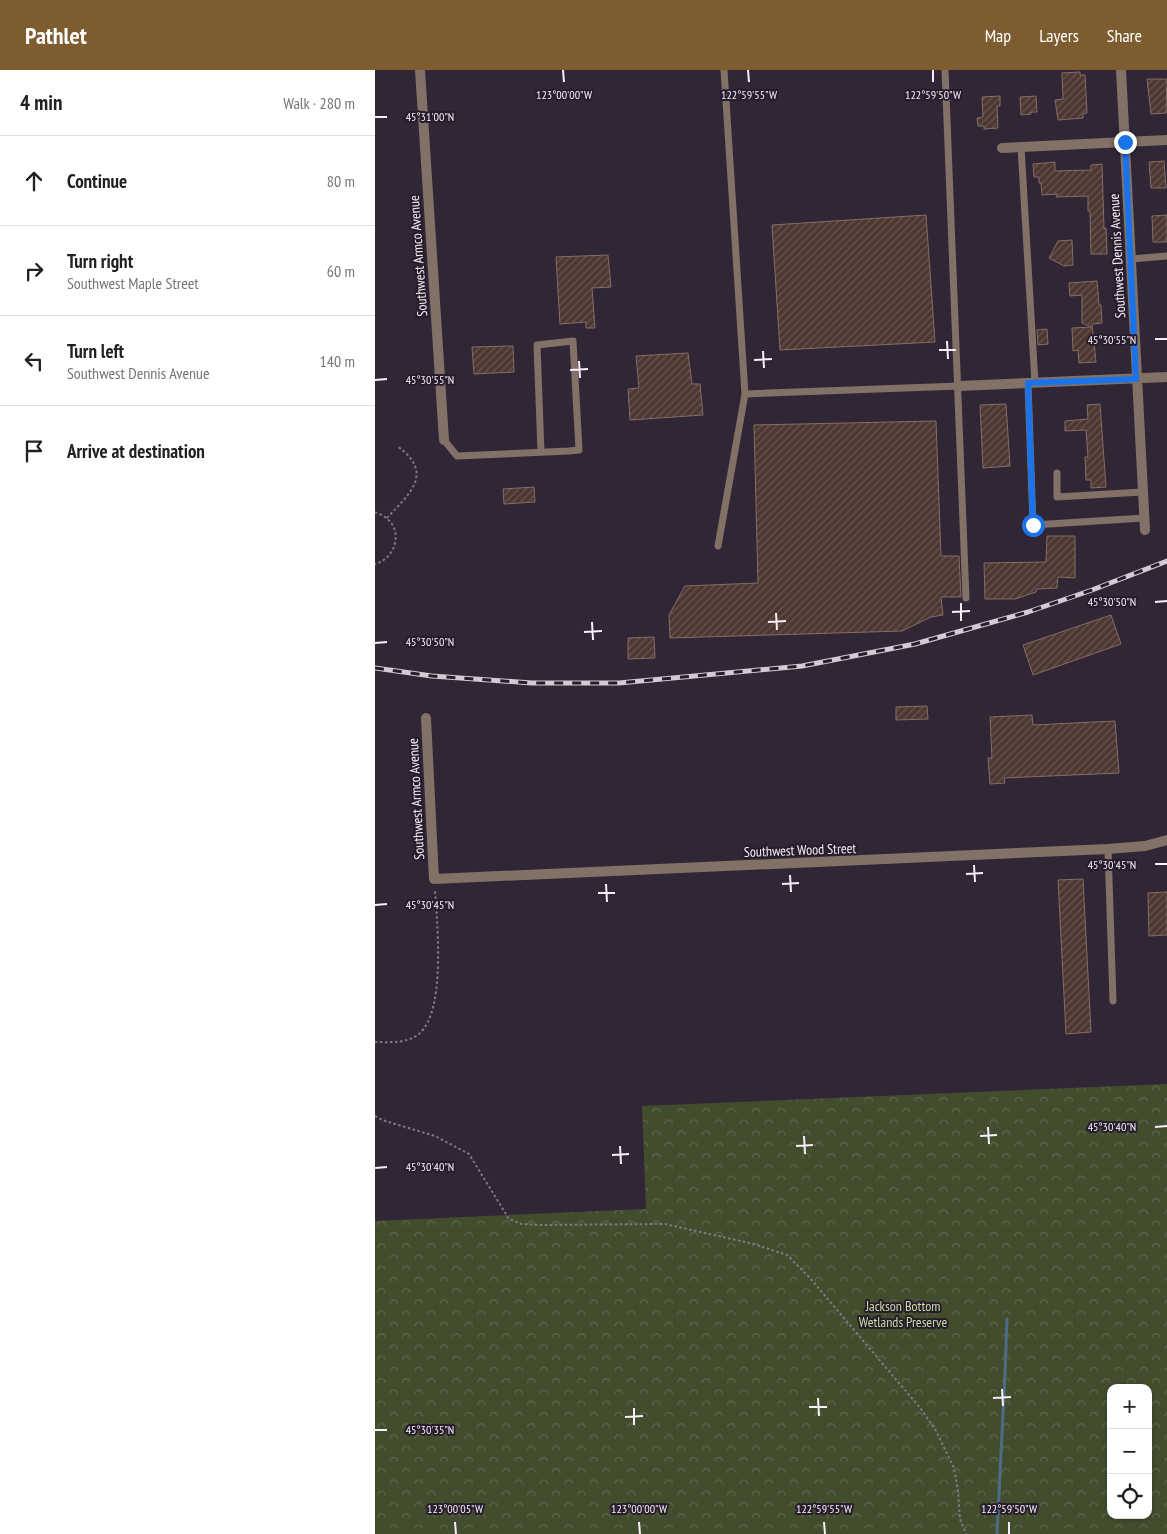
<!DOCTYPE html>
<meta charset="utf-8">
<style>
:root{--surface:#fff;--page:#f2f2f2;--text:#202124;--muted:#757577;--line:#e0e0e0;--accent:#7d5d30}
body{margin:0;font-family:"PT Sans Narrow",sans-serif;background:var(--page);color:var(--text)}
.controls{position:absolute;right:15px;bottom:15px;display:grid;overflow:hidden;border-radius:10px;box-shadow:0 1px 4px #0004}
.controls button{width:45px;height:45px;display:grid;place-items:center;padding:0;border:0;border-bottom:1px solid var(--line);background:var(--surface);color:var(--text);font:25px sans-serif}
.stop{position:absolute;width:15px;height:15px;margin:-11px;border:4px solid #1a73e8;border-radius:50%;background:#fff}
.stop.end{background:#1a73e8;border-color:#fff;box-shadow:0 1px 5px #0008}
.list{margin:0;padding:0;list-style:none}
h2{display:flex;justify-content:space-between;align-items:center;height:65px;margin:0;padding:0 20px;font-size:21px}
h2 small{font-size:16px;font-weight:400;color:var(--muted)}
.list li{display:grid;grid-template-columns:32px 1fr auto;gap:15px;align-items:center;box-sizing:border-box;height:90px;padding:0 20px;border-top:1px solid var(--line)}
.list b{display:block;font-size:19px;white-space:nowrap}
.list p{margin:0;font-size:16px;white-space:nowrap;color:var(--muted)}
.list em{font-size:16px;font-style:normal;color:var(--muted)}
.icon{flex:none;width:28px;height:28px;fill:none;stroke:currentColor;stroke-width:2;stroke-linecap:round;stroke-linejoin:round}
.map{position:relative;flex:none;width:792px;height:1464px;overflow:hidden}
header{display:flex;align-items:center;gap:30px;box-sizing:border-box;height:70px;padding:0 25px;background:var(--accent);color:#fff}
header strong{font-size:24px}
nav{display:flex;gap:28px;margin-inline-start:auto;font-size:18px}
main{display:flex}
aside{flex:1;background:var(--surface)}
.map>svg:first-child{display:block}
</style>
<header>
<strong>Pathlet</strong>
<nav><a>Map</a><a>Layers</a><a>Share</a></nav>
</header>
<main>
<aside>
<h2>4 min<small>Walk · 280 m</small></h2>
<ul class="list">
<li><svg class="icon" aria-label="ahead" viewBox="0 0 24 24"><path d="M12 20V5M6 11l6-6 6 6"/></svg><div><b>Continue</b></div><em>80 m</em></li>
<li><svg class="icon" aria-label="right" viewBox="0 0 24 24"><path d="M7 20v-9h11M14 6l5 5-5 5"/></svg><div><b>Turn right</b><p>Southwest Maple Street</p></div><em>60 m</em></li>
<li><svg class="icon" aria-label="left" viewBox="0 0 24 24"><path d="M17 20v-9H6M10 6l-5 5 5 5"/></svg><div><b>Turn left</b><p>Southwest Dennis Avenue</p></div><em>140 m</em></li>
<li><svg class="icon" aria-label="arrive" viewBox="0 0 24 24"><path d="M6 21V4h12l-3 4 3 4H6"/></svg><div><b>Arrive at destination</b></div></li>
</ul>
</aside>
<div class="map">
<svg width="792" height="1464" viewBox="0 0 792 1464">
<defs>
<pattern id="park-crowns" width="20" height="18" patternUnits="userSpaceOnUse" patternTransform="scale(1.25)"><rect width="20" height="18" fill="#424d2e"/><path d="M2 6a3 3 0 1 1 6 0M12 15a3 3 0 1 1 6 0" fill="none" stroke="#5e674d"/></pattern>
<pattern id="building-hatch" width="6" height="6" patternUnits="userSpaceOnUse" patternTransform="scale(1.25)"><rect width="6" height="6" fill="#4c3831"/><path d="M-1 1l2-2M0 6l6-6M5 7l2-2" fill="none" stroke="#675550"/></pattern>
</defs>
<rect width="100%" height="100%" fill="#312636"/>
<!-- park -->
<path fill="url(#park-crowns)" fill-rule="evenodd" d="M792 1014V1464H0V1151L271 1139 267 1036ZM736 1318H773V1445H736Z"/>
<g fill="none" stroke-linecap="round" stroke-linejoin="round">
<!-- stream -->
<path stroke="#4b6e86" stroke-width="3" d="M622 1464 630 1304 632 1249"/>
</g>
<!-- building -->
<path fill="url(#building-hatch)" stroke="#846e65" d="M705 2V5H710L712 43 708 44V48L683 50 680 30 688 29 687 3Z
M772 9H792L791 43 776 44Z
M625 26V36H622L623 58 609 59V56H603L602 48 608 47 607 27Z
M661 26 662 42H656V44L646 45 645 27Z
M789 91 791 118H776L774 92Z
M680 92V101L716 100V95L727 94 729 159 731 158 732 184H716L715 141H713V126L681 127 683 124 667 125 666 113H664V107H659L658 94Z
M551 145 560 272 405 280 397 155Z
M792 145V172H778L777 146Z
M697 170 698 195 689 196 674 188 683 171Z
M233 185 236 217 217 218 220 258H211V252L185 254 181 187Z
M722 211 724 235H726L727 253 717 254 721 292 704 293 703 280 698 281 697 258 716 257 707 253V225L695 226 694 213Z
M672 259 673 274 663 275 662 260Z
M138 276 139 302 99 304 97 277Z
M313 283 317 314H325L328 345 255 350 253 319 264 318 261 286Z
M631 334 635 396 608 398 605 335Z
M725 334 731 417 716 418V410H711L710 387H713L711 360 690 361V351L713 349 712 335Z
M561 351 566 486H584L586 527H566L568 545 556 547 527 561 295 568 294 545 310 516 383 513 379 355Z
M159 417 160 432 129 434 128 419Z
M672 466H700V508L683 507 682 518 662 519 661 522 640 529H610L609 493 671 492Z
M736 545 746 574 658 605 648 575Z
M279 567 280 588 253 589V568Z
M552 636 553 649 521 650V637Z
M657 645 658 655 740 651 744 703 629 708 630 713 615 714 613 688H617L615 647Z
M708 809 716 962 691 964 683 810Z
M792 822V865L774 866 773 823Z"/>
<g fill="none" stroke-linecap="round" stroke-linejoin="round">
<!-- path -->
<path stroke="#827886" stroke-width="2" stroke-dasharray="2.5 2.5" stroke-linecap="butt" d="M0 442C3 444 8 445 11 448 29 461 20 489 0 494
M12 448C35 423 60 403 22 376
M0 972C14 972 33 974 45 963 71 939 62 852 60 819
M0 1046 7 1050 60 1066 94 1084 134 1149 146 1154 163 1155 290 1154 379 1174 412 1185 435 1208 546 1339 561 1361 579 1398 583 1421 585 1449 591 1464"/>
<!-- service -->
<path stroke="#817167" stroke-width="7" d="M349 0 370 324
M570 0 591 528
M646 77 660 313
M756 189 792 186
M653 313 658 455 769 448
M69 370 82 386 194 381 204 380 198 271 162 275 166 382
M682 403V427L767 422
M343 476 370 324 584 316
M733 779 738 931"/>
<!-- minor -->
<path stroke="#817167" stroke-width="10" d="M45 0 69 370
M746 0 770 460
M627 78 792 70
M584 316 792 307
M51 648 59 809 733 779 770 776 792 770"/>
<defs>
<path id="rail" d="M0 598 57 606 157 613H244L427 596 540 574 653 542 717 520 792 491"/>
</defs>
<!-- rail casing -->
<use href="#rail" stroke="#d3cad6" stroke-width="5"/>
<!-- rail -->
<use href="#rail" stroke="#271c2b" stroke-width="3" stroke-dasharray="9" stroke-linecap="butt"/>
</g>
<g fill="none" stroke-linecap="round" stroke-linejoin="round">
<!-- route -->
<path stroke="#1a73e8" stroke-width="6" d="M658 455 653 313 761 309 750 72"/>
</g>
<!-- ticks -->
<path fill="none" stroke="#f7effa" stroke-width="2" d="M188 0 189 12M373 0 374 12M558 0V12M0 47H12M780 269H792M572 271 573 289M564 280H581M388 281 389 298M379 290 397 289M204 291 205 308M195 300 213 299M0 310 12 309M780 532 792 531M586 533V551M577 542 595 541M401 543 402 560M217 552 218 570M393 552 411 551M209 562 227 561M0 573 12 572M780 794H792M599 795 600 812M591 804 608 803M415 805 416 822M231 814 232 832M407 814 424 813M223 823H240M0 835 12 834M613 1057 614 1074M780 1057 792 1056M429 1066 430 1084M605 1066 622 1065M245 1076 246 1094M421 1076 438 1075M237 1085 254 1084M0 1098 12 1097M627 1319 628 1336M443 1328 444 1346M618 1328 636 1327M434 1337H452M259 1338V1355M250 1347 268 1346M0 1360H12M80 1452 81 1464M264 1452 265 1464M449 1452 450 1464M634 1452V1464"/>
<g text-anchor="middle" stroke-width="4" stroke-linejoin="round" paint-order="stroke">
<!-- street labels -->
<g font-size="14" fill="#f7effa" stroke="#271c2b">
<text transform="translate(43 186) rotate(-94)" y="5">Southwest Armco Avenue</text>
<text transform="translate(742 186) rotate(-93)" y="5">Southwest Dennis Avenue</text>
<text transform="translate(41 729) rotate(-93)" y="5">Southwest Armco Avenue</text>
<text transform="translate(425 780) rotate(-2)" y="5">Southwest Wood Street</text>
</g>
<!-- park labels -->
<g font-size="14" fill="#c8dfa2" stroke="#271c2b">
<text x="528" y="1241">Jackson Bottom<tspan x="528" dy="16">Wetlands Preserve</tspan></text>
</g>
</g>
<g font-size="12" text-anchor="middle" fill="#f7effa" stroke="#271c2b" stroke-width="4" stroke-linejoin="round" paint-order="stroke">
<text x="189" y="29">123°00'00"W</text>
<text x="374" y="29">122°59'55"W</text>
<text x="558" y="29">122°59'50"W</text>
<text x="55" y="51">45°31'00"N</text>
<text x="737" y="274">45°30'55"N</text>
<text x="55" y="314">45°30'55"N</text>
<text x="737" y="536">45°30'50"N</text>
<text x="55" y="576">45°30'50"N</text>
<text x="737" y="799">45°30'45"N</text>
<text x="55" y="839">45°30'45"N</text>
<text x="737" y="1061">45°30'40"N</text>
<text x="55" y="1101">45°30'40"N</text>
<text x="55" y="1364">45°30'35"N</text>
<text x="80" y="1443">123°00'05"W</text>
<text x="264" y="1443">123°00'00"W</text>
<text x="449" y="1443">122°59'55"W</text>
<text x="634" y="1443">122°59'50"W</text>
</g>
</svg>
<div class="controls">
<button>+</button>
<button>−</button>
<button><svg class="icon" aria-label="locate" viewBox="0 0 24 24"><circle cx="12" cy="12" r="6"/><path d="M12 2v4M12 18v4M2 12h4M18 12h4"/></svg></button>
</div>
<div class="stop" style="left:658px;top:455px"></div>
<div class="stop end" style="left:750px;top:72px"></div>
</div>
</main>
